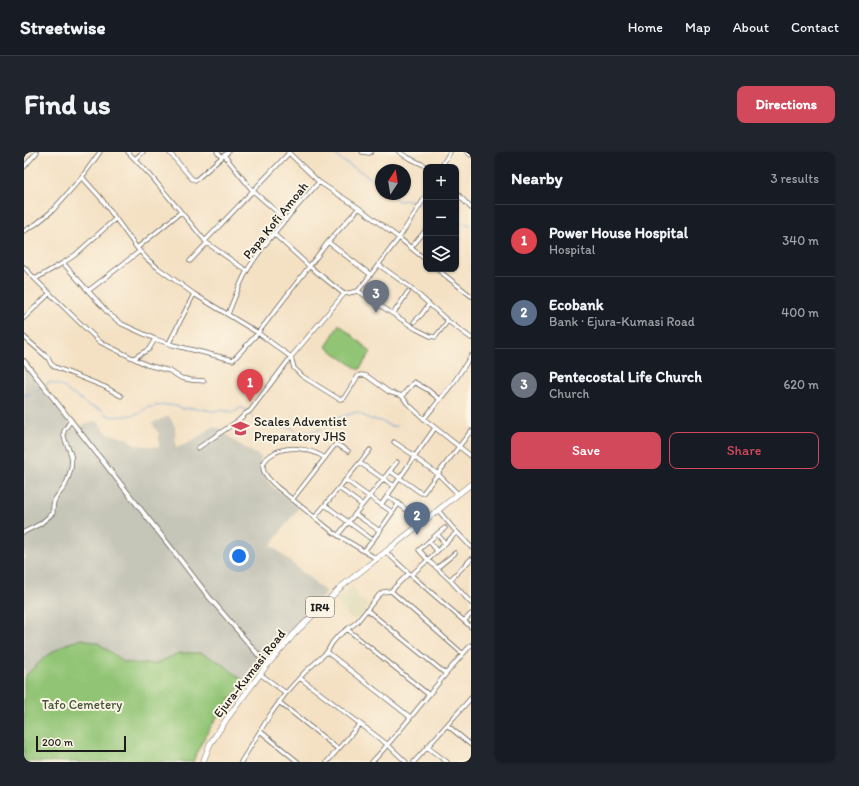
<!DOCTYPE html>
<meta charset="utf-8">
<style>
:root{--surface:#171b24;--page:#20242c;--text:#f1f3f6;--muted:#9ea1a6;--line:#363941;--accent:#d1495b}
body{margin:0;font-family:Itim,sans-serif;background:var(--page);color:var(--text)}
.controls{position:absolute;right:12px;top:12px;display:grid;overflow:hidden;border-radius:8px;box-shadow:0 1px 3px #0004}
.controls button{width:36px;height:36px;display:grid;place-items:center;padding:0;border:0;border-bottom:1px solid var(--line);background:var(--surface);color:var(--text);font:20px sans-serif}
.compass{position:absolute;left:351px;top:12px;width:36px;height:36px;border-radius:50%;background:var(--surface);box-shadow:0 1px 3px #0004;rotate:12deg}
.scale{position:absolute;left:12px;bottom:10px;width:90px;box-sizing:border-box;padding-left:4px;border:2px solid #1c1c1c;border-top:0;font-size:11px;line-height:14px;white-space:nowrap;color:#1c1c1c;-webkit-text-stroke:3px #fcf5e5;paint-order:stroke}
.you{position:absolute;left:215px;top:404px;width:14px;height:14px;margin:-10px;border:3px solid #fff;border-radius:50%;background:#1a73e8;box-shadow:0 0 0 6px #1a73e833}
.badge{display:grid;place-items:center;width:26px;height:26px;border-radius:50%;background:var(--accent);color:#fff;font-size:13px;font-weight:700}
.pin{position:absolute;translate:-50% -33px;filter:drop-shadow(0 1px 2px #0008)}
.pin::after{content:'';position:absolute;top:21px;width:14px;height:12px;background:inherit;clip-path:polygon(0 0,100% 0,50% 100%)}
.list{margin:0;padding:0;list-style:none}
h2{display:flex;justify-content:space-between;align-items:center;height:52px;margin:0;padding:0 16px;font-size:17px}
h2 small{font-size:13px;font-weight:400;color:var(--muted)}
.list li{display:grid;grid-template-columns:26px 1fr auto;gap:12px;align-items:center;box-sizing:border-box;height:72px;padding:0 16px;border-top:1px solid var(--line)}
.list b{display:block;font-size:15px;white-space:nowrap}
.list p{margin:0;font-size:13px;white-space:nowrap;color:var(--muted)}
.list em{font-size:13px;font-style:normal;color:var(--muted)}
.actions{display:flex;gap:8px;padding:12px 16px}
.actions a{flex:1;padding:9px 0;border:1px solid var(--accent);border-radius:8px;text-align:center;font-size:14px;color:var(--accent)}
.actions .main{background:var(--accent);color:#fff}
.icon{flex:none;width:22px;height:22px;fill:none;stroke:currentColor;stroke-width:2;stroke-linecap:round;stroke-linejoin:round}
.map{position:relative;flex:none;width:447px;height:610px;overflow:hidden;border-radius:8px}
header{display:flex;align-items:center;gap:24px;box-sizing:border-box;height:56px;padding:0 20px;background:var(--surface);border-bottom:1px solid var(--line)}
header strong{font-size:19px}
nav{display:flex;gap:22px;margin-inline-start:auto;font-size:14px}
.intro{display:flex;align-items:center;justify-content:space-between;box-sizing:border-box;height:96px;padding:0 24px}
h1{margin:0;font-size:28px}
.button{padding:10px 18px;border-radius:8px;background:var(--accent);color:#fff;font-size:14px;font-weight:700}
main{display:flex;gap:24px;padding:0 24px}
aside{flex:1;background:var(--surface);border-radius:8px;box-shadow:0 1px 3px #0004}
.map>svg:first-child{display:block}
</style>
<header>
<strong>Streetwise</strong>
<nav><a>Home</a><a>Map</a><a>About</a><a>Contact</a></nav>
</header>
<div class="intro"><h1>Find us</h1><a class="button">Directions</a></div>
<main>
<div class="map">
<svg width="447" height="610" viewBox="0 0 447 610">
<rect width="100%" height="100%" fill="#fcf5e5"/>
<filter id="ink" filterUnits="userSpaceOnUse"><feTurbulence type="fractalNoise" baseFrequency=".025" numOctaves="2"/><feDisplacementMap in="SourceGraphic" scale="8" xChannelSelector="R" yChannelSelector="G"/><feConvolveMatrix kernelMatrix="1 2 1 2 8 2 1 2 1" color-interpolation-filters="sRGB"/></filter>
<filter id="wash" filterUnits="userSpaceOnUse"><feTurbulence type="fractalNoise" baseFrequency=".012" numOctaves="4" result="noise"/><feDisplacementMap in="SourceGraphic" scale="16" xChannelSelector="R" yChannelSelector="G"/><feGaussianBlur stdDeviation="0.9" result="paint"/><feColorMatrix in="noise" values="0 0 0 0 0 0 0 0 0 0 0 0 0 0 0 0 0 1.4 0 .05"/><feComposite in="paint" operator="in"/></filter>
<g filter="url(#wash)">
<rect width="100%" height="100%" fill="#f4e1c4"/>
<!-- built -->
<path fill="#e1dcba" d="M328 434 334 441 332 443 336 448 337 447 344 453 338 463 333 467 326 466 311 449Z"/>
<!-- industrial -->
<path fill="#c5c5b8" d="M0 214 50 278 65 270 73 269 82 281 104 287 112 293 135 295V282L128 271 145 264 151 275 152 296 165 291 189 275 195 276 210 289 237 305V315L240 325 250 336 275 355 247 393 302 440 288 458 220 529 197 511 155 501 132 512H117L100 510 84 498 42 492 22 504 0 525Z"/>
<!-- green -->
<path fill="#91c475" stroke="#567048" d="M315 172 347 200 335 218 302 195Z
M58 487 74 491 100 510 117 512H131L155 501H178L197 511 220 529C201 554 180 580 169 610H0V525L22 504 42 492Z"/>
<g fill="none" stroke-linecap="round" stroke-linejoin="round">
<!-- stream -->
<path stroke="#6aa2d8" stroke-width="1" d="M308 0 319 9 339 21 357 34
M366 42 374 49C382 48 387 47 395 52
M397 53 402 56
M432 69 447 73
M21 233 26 230 40 235 46 241 57 247 63 253 78 258 83 263 89 265 109 263 116 261 122 256 132 254 143 253 152 254 158 257 171 256 189 259 196 258 210 260 217 256 221 257 223 258
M0 243 6 242 18 235
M225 261 227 264 233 266 240 273 245 274 252 272 259 275H267L273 281 285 280 298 277 310 267 333 260 346 267 357 269 366 274H373"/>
</g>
</g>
<g filter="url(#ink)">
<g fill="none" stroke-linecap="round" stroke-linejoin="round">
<defs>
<path id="minor" d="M104 0 127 24 183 91 223 119
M145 0 168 27 171 28 173 27 204 0
M193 0 198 5
M264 0 295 30 335 56 375 86 402 108
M338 0 345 1 347 0
M375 0 383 5 404 15
M443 0 447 3
M200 3 228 38 262 68
M111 7 119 0
M0 15 13 0
M417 15 426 0
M58 25 76 45 113 96 123 107 134 116 170 142 234 181 267 205 270 216 278 224 315 247H318L320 246 334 224C337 222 340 223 343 224L365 240 378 244 383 251 400 267 447 304
M432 40 447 56
M0 79 12 72 28 59 58 25 76 0
M250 82 285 114 320 142
M181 89 265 1
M304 90 347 123
M113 96 157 60
M387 96 401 79
M166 109 183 91
M39 111 86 163 98 172 131 187 149 193 209 208 210 207 234 181 304 90 335 56
M355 113 386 135 424 169 447 186
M0 115 11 127 54 169 76 190 123 213 146 219 157 226 167 228 180 229
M413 117 447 144
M11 127 39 111 51 103 91 67
M64 139 116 99
M334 139 392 177 406 184 411 185 412 184 424 169
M204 162C210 147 216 131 224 117 244 85 270 58 295 30
M369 162 384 140
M0 166 26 141
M390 170 398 162 405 152
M0 185 24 206 27 212 31 215 81 235 97 244
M145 191 170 142
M110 206 125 197 131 187
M378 244 390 230 404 238 415 247
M400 267 430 230 447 204
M370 290 391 304
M174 296 215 268 221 262 226 259 267 205 320 142 334 139 375 86 402 44
M390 305 414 322 434 342
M301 306C286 296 262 292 247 303 231 314 242 325 253 335L310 381 353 407
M336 311 370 334
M366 319 397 341H399L447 279
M322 328 337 339 368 360
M315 336 338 353
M364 344 384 359
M268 348 311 293H314L324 299
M301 353 346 386
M357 353 391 304 411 276
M414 358 429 376 447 395
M331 362 356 379
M291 365 346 298
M421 376 413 382 421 391
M0 380 16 372 29 361C28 345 34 345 41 334 44 328 46 321 47 316 48 310 48 305 46 300 44 293 38 286 40 279 42 275 45 272 47 268
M413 382 395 398 404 408 433 380
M314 383 373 310
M405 389 413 399
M340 399 349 388 375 351
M362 400 387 423 447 475
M413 416 431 401
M387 423 404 408 426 428 447 407
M426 428 447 451
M367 439 439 502
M343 458 422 522
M440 469 447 462
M323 477 405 543
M303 500 386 565
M236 522 262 541
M276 526 364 593 382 610
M255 550 314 597
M423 573 447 593
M236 579 274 610
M403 595 423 610
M217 610 246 563 262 541 281 520 303 500 308 491 314 484 333 470 355 443 359 440 367 439 385 421
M303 610 336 572
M348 610C383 573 412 531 447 493
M390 610 447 546"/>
<path id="tertiary" d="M0 209 148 397 185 445 243 513"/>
<path id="primary" d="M179 610 186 592 202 568 243 513 271 481 317 435 447 332"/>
</defs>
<!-- minor casing -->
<use href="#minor" stroke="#686157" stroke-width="5"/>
<!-- tertiary casing -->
<use href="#tertiary" stroke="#686157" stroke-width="5.5"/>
<!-- primary casing -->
<use href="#primary" stroke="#686157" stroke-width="6"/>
<!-- minor -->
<use href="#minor" stroke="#fff" stroke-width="3.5"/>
<!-- tertiary -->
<use href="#tertiary" stroke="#fff" stroke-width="4"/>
<!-- primary -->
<use href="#primary" stroke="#fff" stroke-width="5"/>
</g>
</g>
<!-- icons -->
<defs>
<symbol id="school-bare" viewBox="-9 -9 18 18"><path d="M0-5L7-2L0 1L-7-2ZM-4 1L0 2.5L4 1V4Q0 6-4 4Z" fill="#d1495b" stroke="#fcf5e5" stroke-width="2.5" paint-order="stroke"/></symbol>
</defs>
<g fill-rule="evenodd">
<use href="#school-bare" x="204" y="264" width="25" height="25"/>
</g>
<g text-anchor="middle" stroke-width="4" stroke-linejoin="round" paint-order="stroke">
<!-- shield labels -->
<rect fill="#fcf5e5" stroke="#5f5d58" stroke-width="1" x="282" y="445" width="28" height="20" rx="3"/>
<g font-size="12" font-weight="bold" fill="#1c1c1c">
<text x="296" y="459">IR4</text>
</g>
<!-- street labels -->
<g font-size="13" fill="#1c1c1c" stroke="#fcf5e5">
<text transform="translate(251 68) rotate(-51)" y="5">Papa Kofi Amoah</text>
<text transform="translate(225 521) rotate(-52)" y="5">Ejura-Kumasi Road</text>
</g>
<!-- poi labels -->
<g font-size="13" fill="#1c1c1c" stroke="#fcf5e5" text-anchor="start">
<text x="230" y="274">Scales Adventist<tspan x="230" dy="15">Preparatory JHS</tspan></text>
</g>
<!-- park labels -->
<g font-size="13" fill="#45573b" stroke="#fcf5e5">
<text x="58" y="557">Tafo Cemetery</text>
</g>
</g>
</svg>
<div class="controls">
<button>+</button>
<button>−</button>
<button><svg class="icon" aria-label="layers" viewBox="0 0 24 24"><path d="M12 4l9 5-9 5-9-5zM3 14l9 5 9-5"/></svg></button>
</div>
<svg class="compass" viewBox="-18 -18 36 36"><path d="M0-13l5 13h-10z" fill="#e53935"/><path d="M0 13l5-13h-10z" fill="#9ea1a6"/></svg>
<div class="scale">200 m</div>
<div class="you"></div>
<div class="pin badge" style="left:226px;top:250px;background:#e0444e">1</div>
<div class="pin badge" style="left:393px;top:383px;background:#5c6f8a">2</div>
<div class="pin badge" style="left:352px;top:161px;background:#6b7280">3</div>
</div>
<aside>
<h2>Nearby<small>3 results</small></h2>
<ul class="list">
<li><span class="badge" style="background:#e0444e">1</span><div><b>Power House Hospital</b><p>Hospital</p></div><em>340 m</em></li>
<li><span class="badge" style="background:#5c6f8a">2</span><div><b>Ecobank</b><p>Bank · Ejura-Kumasi Road</p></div><em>400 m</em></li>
<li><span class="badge" style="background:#6b7280">3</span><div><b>Pentecostal Life Church</b><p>Church</p></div><em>620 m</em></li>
</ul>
<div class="actions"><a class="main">Save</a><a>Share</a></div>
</aside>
</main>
